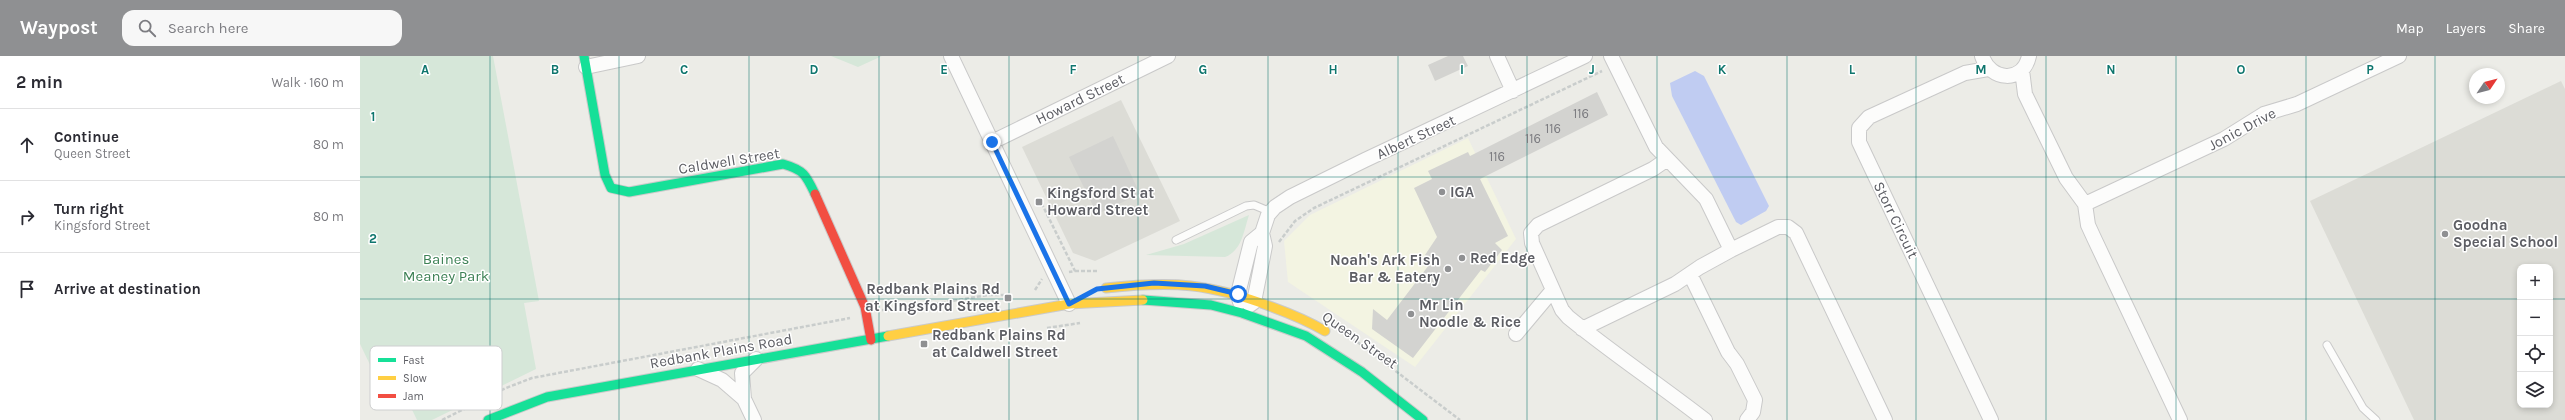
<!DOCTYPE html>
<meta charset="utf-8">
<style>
:root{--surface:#fff;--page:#f7f7f7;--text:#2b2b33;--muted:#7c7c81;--line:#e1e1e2;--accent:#8f9092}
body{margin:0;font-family:Karla,sans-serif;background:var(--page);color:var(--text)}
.controls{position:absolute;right:12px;bottom:12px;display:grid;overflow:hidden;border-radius:8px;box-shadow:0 2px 6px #0003}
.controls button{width:36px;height:36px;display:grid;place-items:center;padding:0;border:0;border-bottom:1px solid var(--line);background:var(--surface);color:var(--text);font:20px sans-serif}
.compass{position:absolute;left:2109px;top:12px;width:36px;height:36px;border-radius:50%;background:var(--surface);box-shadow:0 2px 6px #0003;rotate:55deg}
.stop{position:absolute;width:12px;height:12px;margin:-9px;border:3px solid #1a73e8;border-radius:50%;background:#fff}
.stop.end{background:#1a73e8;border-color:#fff;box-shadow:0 1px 4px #0008}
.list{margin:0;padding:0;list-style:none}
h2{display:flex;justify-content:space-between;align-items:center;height:52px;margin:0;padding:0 16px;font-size:17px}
h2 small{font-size:13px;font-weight:400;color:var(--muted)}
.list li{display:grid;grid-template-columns:26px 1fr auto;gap:12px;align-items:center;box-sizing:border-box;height:72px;padding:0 16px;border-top:1px solid var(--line)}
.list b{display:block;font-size:15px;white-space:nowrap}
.list p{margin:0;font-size:13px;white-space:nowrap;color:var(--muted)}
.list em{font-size:13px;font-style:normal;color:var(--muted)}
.icon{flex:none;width:22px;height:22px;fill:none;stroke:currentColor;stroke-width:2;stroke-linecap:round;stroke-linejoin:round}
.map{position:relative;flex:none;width:2205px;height:364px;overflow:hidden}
header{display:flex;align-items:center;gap:24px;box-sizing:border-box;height:56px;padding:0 20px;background:var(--accent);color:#fff}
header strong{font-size:19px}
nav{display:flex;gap:22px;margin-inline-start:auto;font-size:14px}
.search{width:280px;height:36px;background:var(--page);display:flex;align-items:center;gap:10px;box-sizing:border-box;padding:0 14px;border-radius:12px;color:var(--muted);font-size:15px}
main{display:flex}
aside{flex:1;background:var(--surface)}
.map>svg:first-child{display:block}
</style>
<header>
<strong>Waypost</strong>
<div class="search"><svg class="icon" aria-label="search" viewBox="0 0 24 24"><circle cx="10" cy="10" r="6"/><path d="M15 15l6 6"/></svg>Search here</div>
<nav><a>Map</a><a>Layers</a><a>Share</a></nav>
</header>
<main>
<aside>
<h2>2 min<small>Walk · 160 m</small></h2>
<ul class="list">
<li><svg class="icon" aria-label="ahead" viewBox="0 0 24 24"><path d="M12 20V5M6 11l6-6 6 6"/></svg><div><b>Continue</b><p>Queen Street</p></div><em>80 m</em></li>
<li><svg class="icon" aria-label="right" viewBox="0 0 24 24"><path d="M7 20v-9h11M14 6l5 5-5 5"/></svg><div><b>Turn right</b><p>Kingsford Street</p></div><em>80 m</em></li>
<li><svg class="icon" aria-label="arrive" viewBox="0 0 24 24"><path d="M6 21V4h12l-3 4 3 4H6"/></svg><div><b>Arrive at destination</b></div></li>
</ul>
</aside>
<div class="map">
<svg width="2205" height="364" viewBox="0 0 2205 364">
<rect width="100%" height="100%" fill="#ecece7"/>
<!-- commercial -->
<path fill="#f3f4e2" d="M1108 82 1156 183 1055 311 928 226 924 185 950 159Z"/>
<!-- education -->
<path fill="#dcdcd6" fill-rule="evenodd" d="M2201 25 2205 33V364H2054L1950 145ZM2160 211H2190V349H2160Z
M761 44 820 165 735 205 713 197 662 91Z"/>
<!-- green -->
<path fill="#d6e7d9" d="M0 0H133L179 245 164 247 176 313 72 364H57L30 308 14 317 0 288Z
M471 0H522L498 11Z
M889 159C884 174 882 195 865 201L786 199 824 188Z"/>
<!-- water -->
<path fill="#c0ccf2" d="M1335 15 1344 20 1409 150 1406 155 1381 169 1376 166 1312 40 1310 27Z"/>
<!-- building -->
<path fill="#d3d3d0" d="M1088 0H1103L1108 10 1075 25 1068 9Z
M1237 36 1248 59 1120 123 1148 180 1135 187 1142 194 1125 216 1121 214 1053 302 1012 273 1013 253 1027 264 1072 205 1065 199 1077 181 1054 132 1072 123 1068 115 1108 96 1110 100Z
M753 80 780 138 737 158 709 101Z"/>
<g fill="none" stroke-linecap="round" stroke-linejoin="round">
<defs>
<path id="lane" d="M816 184 886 150 894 149 911 156
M1967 289 2003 352 2016 364"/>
<path id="street" d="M591 0 709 248
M1137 0 1153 35
M1251 0 1296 91 1346 143 1371 194 1418 171H1428L1436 177 1525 364
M1622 0C1630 25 1663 28 1669 0
M226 11 278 0
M1628 13 1605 17 1509 61 1499 72V86L1631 364
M1662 14 1665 38 1706 122 1725 148 1728 169 1734 182 1820 364
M632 86 808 0
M1306 104 1293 113 1178 169 1171 177 1172 187 1202 254 1208 261C1252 297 1300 329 1345 364
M1725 148 1864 83 1904 58 1937 48 2039 0
M1330 218 1368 296 1377 308 1395 344 1393 356 1387 364
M880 246 878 238 891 186 902 177 908 159 915 151 930 141 1005 104 1225 0
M890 249 894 246 905 190 902 177
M1222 273 1315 228 1340 211 1371 194
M1156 278 1192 235
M338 313 362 324 384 343 382 317 396 303
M384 343 394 364"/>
<path id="fast" d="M224 0 245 119 251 132 269 136 423 108C444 114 446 119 455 138
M783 244 851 249 882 257 946 280 1002 316 1063 364
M128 364 187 341 528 280"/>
<path id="slow" d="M746 232C813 225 849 227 912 251 931 258 948 265 965 275
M528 280 709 248 783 244"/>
<path id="jam" d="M455 138 505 251 511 284"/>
</defs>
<!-- lane casing -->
<use href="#lane" stroke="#c9c9c9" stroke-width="9"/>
<!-- street casing -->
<use href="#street" stroke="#c9c9c9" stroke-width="16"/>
<!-- fast casing -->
<use href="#fast" stroke="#cacaca" stroke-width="11"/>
<!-- slow casing -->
<use href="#slow" stroke="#cacaca" stroke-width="11"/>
<!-- jam casing -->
<use href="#jam" stroke="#cacaca" stroke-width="11"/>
<!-- path -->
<path stroke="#c9cdcc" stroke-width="2.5" stroke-dasharray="4 2" stroke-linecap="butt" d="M679 142 715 215 709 216
M919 186 935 165 954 152 1242 15
M715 215H737
M675 234 682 223
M522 254H538L628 239H645
M687 272 720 267
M983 275 1100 364
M82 364 146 332 172 322 490 262"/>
<!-- lane -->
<use href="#lane" stroke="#fcfcfb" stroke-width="7"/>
<!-- street -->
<use href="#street" stroke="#fcfcfb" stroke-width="14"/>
<!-- fast -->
<use href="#fast" stroke="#16e098" stroke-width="9"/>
<!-- slow -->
<use href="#slow" stroke="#ffcf43" stroke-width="9"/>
<!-- jam -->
<use href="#jam" stroke="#f24e42" stroke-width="9"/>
</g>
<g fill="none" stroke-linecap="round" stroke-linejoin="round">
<!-- route -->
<path stroke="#1a73e8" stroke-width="5" d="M632 86 709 248 737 233 794 227 845 230 878 238"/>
</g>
<!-- grid -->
<path fill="none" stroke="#0f766e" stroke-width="1" stroke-opacity="0.55" d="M130 0V364M259 0V364M389 0V364M519 0V364M649 0V364M778 0V364M908 0V364M1038 0V364M1167 0V364M1297 0V364M1427 0V364M1556 0V364M1686 0V364M1816 0V364M1946 0V364M2075 0V364M0 121H2205M0 243H2160M2190 243H2205"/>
<!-- markers -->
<g fill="#8f9092" stroke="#fff" stroke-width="1.5">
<circle cx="1082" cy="136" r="4"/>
<rect x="675" y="142" width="8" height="8" rx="2"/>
<circle cx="2085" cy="178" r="4"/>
<circle cx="1102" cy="202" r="4"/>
<circle cx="1088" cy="213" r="4"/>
<rect x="644" y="238" width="8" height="8" rx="2"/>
<circle cx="1051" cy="258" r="4"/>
<rect x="560" y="284" width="8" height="8" rx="2"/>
</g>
<g text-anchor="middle" stroke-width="3" stroke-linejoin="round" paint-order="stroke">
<!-- number labels -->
<g font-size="13" fill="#7c7c80">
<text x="1221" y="62">116</text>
<text x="1193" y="77">116</text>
<text x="1173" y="87">116</text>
<text x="1137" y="105">116</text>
</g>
<!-- street labels -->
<g font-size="15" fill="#5d5e64" stroke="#fff">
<text transform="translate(720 43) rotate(-26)" y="5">Howard Street</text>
<text transform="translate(1882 73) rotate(-28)" y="5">Jonic Drive</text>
<text transform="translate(1056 81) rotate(-25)" y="5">Albert Street</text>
<text transform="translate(369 105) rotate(-9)" y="5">Caldwell Street</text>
<text transform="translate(1536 164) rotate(64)" y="5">Storr Circuit</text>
<text transform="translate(1000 284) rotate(35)" y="5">Queen Street</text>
<text transform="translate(361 295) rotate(-10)" y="5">Redbank Plains Road</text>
</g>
<!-- poi labels -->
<g font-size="15" font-weight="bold" fill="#5d5e64" stroke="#fff" text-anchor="start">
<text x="1090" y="141">IGA</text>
<text x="687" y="142">Kingsford St at<tspan x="687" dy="17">Howard Street</tspan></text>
<text x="2093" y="174">Goodna<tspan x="2093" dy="17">Special School</tspan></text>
<text x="1110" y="207">Red Edge</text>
<text x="1080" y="209" text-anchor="end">Noah's Ark Fish<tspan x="1080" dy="17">Bar &amp; Eatery</tspan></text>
<text x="640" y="238" text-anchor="end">Redbank Plains Rd<tspan x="640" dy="17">at Kingsford Street</tspan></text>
<text x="1059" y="254">Mr Lin<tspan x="1059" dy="17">Noodle &amp; Rice</tspan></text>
<text x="572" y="284">Redbank Plains Rd<tspan x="572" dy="17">at Caldwell Street</tspan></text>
</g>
<!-- park labels -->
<g font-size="15" fill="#3e8256" stroke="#fff">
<text x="86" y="208">Baines<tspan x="86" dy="17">Meaney Park</tspan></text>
</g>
</g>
<!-- legend -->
<rect x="10" y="290" width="132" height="64" rx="6" fill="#fff" stroke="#cecfd0" stroke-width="1"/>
<rect x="18" y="302" width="18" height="4" fill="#16e098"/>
<rect x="18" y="320" width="18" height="4" fill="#ffcf43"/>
<rect x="18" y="338" width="18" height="4" fill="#f24e42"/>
<g font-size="11" fill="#5d5e64">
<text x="43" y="308">Fast</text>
<text x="43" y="326">Slow</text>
<text x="43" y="344">Jam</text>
</g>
<g font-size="13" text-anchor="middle" font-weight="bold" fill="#0f766e" stroke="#fff" stroke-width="3" stroke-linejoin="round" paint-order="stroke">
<text x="65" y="18">A</text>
<text x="195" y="18">B</text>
<text x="324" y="18">C</text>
<text x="454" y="18">D</text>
<text x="584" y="18">E</text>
<text x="713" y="18">F</text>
<text x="843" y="18">G</text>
<text x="973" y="18">H</text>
<text x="1102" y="18">I</text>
<text x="1232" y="18">J</text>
<text x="1362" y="18">K</text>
<text x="1492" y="18">L</text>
<text x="1621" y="18">M</text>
<text x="1751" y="18">N</text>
<text x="1881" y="18">O</text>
<text x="2010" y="18">P</text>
<text x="13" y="65">1</text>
<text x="13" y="187">2</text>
</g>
</svg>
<div class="controls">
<button>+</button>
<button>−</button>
<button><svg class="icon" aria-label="locate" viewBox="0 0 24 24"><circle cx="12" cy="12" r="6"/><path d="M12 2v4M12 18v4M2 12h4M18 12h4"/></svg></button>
<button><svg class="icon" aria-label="layers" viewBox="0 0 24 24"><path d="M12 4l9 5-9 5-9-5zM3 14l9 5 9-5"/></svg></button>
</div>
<svg class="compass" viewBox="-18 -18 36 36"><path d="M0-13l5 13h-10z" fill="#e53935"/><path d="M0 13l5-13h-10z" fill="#7c7c81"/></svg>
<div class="stop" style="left:878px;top:238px"></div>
<div class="stop end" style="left:632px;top:86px"></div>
</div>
</main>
